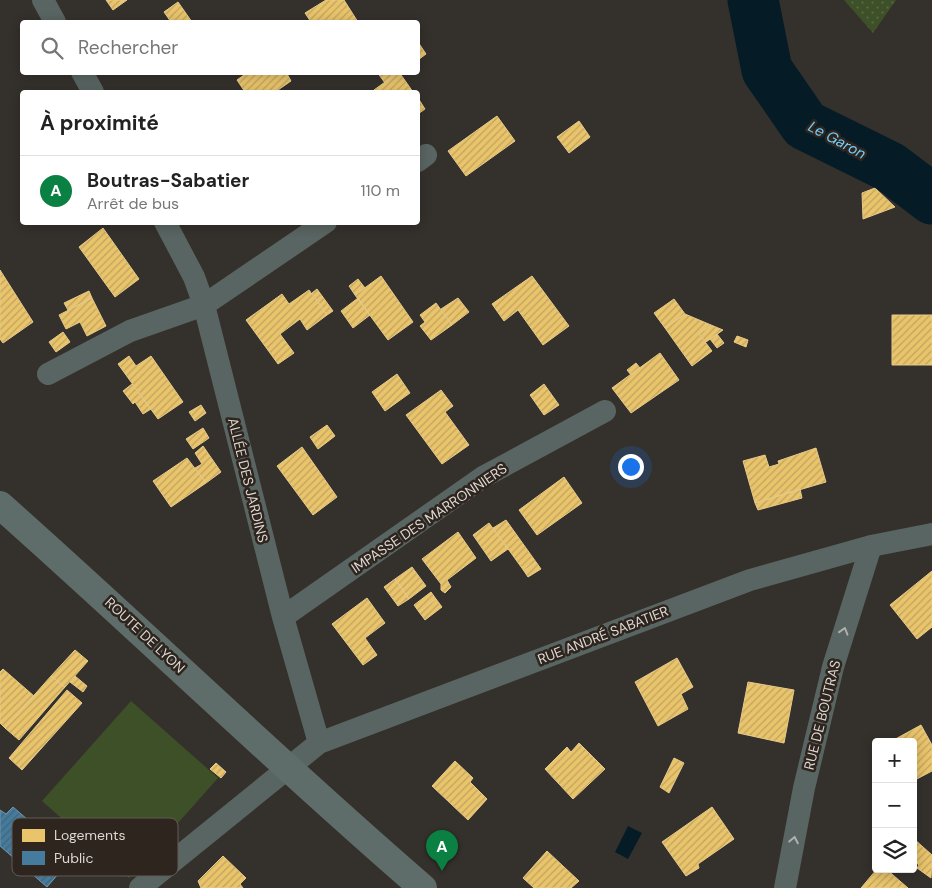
<!DOCTYPE html>
<html lang="fr">
<meta charset="utf-8">
<style>
:root{--surface:#fff;--page:#f6f6f6;--text:#222;--muted:#767676;--line:#e0e0e0;--accent:#0b8043}
body{margin:0;font-family:"DM Sans",sans-serif;background:var(--page);color:var(--text)}
.controls{position:absolute;right:15px;bottom:15px;display:grid;overflow:hidden;border-radius:5px;box-shadow:0 2px 12px #0003}
.controls button{width:45px;height:45px;display:grid;place-items:center;padding:0;border:0;border-bottom:1px solid var(--line);background:var(--surface);color:var(--text);font:25px sans-serif}
.you{position:absolute;left:630px;top:466px;width:18px;height:18px;margin:-12px;border:4px solid #fff;border-radius:50%;background:#1a73e8;box-shadow:0 0 0 8px #1a73e833}
.badge{display:grid;place-items:center;width:32px;height:32px;border-radius:50%;background:var(--accent);color:#fff;font-size:16px;font-weight:700}
.pin{position:absolute;translate:-50% -41px;filter:drop-shadow(0 1px 2px #0008)}
.pin::after{content:'';position:absolute;top:26px;width:18px;height:15px;background:inherit;clip-path:polygon(0 0,100% 0,50% 100%)}
.list{margin:0;padding:0;list-style:none}
h2{display:flex;justify-content:space-between;align-items:center;height:65px;margin:0;padding:0 20px;font-size:21px}
h2 small{font-size:16px;font-weight:400;color:var(--muted)}
.list li{display:grid;grid-template-columns:32px 1fr auto;gap:15px;align-items:center;box-sizing:border-box;height:70px;padding:0 20px;border-top:1px solid var(--line)}
.list b{display:block;font-size:19px;white-space:nowrap}
.list p{margin:0;font-size:16px;white-space:nowrap;color:var(--muted)}
.list em{font-size:16px;font-style:normal;color:var(--muted)}
.icon{flex:none;width:28px;height:28px;fill:none;stroke:currentColor;stroke-width:2;stroke-linecap:round;stroke-linejoin:round}
.map{position:relative;flex:none;width:932px;height:888px;overflow:hidden}
.search{position:absolute;background:var(--surface);box-shadow:0 2px 12px #0003;left:20px;top:20px;width:400px;height:55px;display:flex;align-items:center;gap:12px;box-sizing:border-box;padding:0 18px;border-radius:5px;color:var(--muted);font-size:19px}
.panel{position:absolute;background:var(--surface);box-shadow:0 2px 12px #0003;left:20px;top:90px;width:400px;height:135px;border-radius:5px}
.map>svg:first-child{display:block}
</style>
<div class="map">
<svg width="932" height="888" viewBox="0 0 932 888">
<defs>
<pattern id="garden-dots" width="8" height="8" patternUnits="userSpaceOnUse" patternTransform="scale(1.25)"><rect width="8" height="8" fill="#3e5028"/><path d="M2 2h.1M6 6h.1" fill="none" stroke="#596846" stroke-width="1.8" stroke-linecap="round"/></pattern>
<pattern id="homes-hatch" width="6" height="6" patternUnits="userSpaceOnUse" patternTransform="scale(1.25)"><rect width="6" height="6" fill="#e9c46a"/><path d="M-1 1l2-2M0 6l6-6M5 7l2-2" fill="none" stroke="#c0a360"/></pattern>
<pattern id="public-hatch" width="6" height="6" patternUnits="userSpaceOnUse" patternTransform="scale(1.25)"><rect width="6" height="6" fill="#457b9d"/><path d="M-1 1l2-2M0 6l6-6M5 7l2-2" fill="none" stroke="#446478"/></pattern>
</defs>
<rect width="100%" height="100%" fill="#34302c"/>
<!-- garden -->
<path fill="url(#garden-dots)" d="M844 0H896L873 33Z"/>
<!-- pitch -->
<path fill="#3e5028" d="M131 701 218 778 129 878 42 801Z"/>
<!-- water -->
<path fill="#051c27" d="M628 826 642 833 628 859 615 852Z"/>
<!-- homes -->
<path fill="url(#homes-hatch)" stroke="#e6ca8a" d="M106 0H127L113 10Z
M326 0H344L358 22H311L305 13Z
M178 2 192 22H171L164 12Z
M418 42 426 54 418 60Z
M248 72H286L291 81 275 92H245L237 80Z
M377 72H399L385 83Z
M399 72 413 92H375L374 90Z
M418 98 425 109 418 114Z
M497 116 515 141 466 176 448 151Z
M579 121 590 137 569 153 557 137Z
M875 188 895 207 863 219 862 193Z
M103 228 139 279 115 297 79 247Z
M0 270 33 322 3 343 0 339Z
M381 276 413 322 388 340 355 295Z
M532 276 569 326 543 345 518 310 504 321 492 304Z
M358 279 365 288 355 295 349 286Z
M317 289 333 311 327 315 312 293Z
M309 290 327 315 307 330 300 319 280 334 294 353 278 364 246 320 282 294 289 304Z
M89 291 92 298 68 310 64 303Z
M92 298 106 326 87 336 80 322 66 329 59 315Z
M358 298 370 315 353 328 341 311Z
M458 298 469 312 452 325 441 309Z
M674 299 685 314 665 328 654 313Z
M436 303 452 325 431 340 420 326 425 322 420 315Z
M685 314 711 325 699 334 712 351 692 366 665 328Z
M892 315H932V365H892Z
M711 325 723 330 706 342 699 334Z
M63 332 70 342 56 352 49 342Z
M717 334 724 343 717 348 710 339Z
M737 336 748 340 746 347 734 342Z
M660 353 679 380 631 413 612 388Z
M129 356 136 366 151 356 183 402 158 419 118 364Z
M636 363 640 368 631 375 627 370Z
M397 374 410 393 385 411 372 392Z
M132 384 151 409 143 414 135 402 133 404 123 391Z
M544 384 559 405 544 415 530 395Z
M441 390 453 406 445 412 469 445 442 464 406 415Z
M201 405 206 413 195 421 189 412Z
M327 425 335 436 318 449 310 437Z
M203 428 209 438 193 449 186 439Z
M203 446 221 472 206 483 195 468 202 464 195 453Z
M302 447 337 497 313 515 277 466Z
M816 448 826 482 755 503 743 461 765 455 769 467 779 464 778 461Z
M187 458 206 483 171 507 153 481Z
M564 477 582 503 537 535 519 510Z
M800 489 802 498 758 510 755 503Z
M506 520 536 562 524 571 493 528Z
M489 523 508 549 491 561 473 535Z
M458 532 476 558 447 580 451 587 445 593 441 590V584L422 559Z
M536 562 541 569 528 577 524 571Z
M412 567 426 586 409 599 395 579Z
M932 571V627L917 639 890 605Z
M395 579 409 599 398 606 384 587Z
M431 592 436 599 419 612 414 605Z
M367 598 385 623 365 638 377 655 363 665 332 624Z
M436 599 442 607 425 620 419 612Z
M75 650 88 661 65 687 51 676Z
M677 658 693 687 681 694 688 709 658 726 635 682Z
M3 669 34 696 5 728 0 723V672Z
M51 676 65 687 19 740 5 728Z
M75 676 87 686 83 692 70 682Z
M748 682 794 690 784 743 738 733Z
M67 690 82 703 22 770 9 758Z
M921 725 932 745V771L913 781V742H890Z
M579 743 605 769 573 799 545 769 567 747 571 752Z
M674 758 684 763 669 793 660 787Z
M455 761 473 778 470 782 487 799 468 820 432 786Z
M216 763 226 772 221 778 210 769Z
M712 807 734 839 698 864 699 868 686 876 662 842Z
M913 838 932 855 931 878 917 868 919 865 913 860Z
M547 851 579 881 571 888H534L523 878Z
M223 856 246 878 240 884 243 888H201L198 881Z
M877 869H886L908 888H861Z"/>
<!-- public -->
<path fill="url(#public-hatch)" stroke="#7397ae" d="M13 807 72 858 47 887 0 846V810L6 814Z"/>
<g fill="none" stroke-linecap="round" stroke-linejoin="round">
<!-- river -->
<path stroke="#051c27" stroke-width="51" d="M753 0 767 70 805 125 890 167 932 199"/>
<!-- minor -->
<path stroke="#596562" stroke-width="22" d="M43 0 55 22
M82 72 93 92
M418 161 426 155
M165 222 194 277 204 305 283 617 319 743
M48 374 130 331 204 305 326 222
M283 617 483 477 605 411
M140 888 319 743 750 580 871 546 932 534
M785 888 804 788 833 667 871 546"/>
<!-- primary -->
<path stroke="#5f6d6a" stroke-width="28" d="M0 505C142 631 279 764 423 888"/>
</g>
<!-- one-way arrows -->
<defs><path id="oneway-chevron" d="M-2-3.5L2.5 0L-2 3.5" fill="none" stroke-width="1.6" stroke-linecap="round" stroke-linejoin="round" transform="scale(1.25)"/></defs>
<g stroke="#afb0ac">
<use href="#oneway-chevron" transform="translate(844 631) rotate(-73)"/>
<use href="#oneway-chevron" transform="translate(794 840) rotate(-79)"/>
</g>
<g text-anchor="middle" stroke-width="5" stroke-linejoin="round" paint-order="stroke">
<!-- street labels -->
<g font-size="14" fill="#ded8d4" stroke="#2e251f">
<text transform="translate(248 480) rotate(76)" y="5">ALLÉE DES JARDINS</text>
<text transform="translate(429 518) rotate(-34)" y="5">IMPASSE DES MARRONNIERS</text>
<text transform="translate(145 635) rotate(43)" y="5">ROUTE DE LYON</text>
<text transform="translate(603 635) rotate(-21)" y="5">RUE ANDRÉ SABATIER</text>
<text transform="translate(822 715) rotate(-76)" y="5">RUE DE BOUTRAS</text>
</g>
<!-- water labels -->
<g font-size="15" font-style="italic" fill="#74cdfb" stroke="#2e251f">
<text transform="translate(837 140) rotate(28)" y="5">Le Garon</text>
</g>
</g>
<!-- legend -->
<rect x="12" y="818" width="166" height="58" rx="8" fill="#2e251f" stroke="#635b55" stroke-width="1"/>
<rect x="22" y="829" width="23" height="13" fill="#e9c46a"/>
<rect x="22" y="851" width="23" height="14" fill="#457b9d"/>
<g font-size="14" fill="#ded8d4">
<text x="54" y="840">Logements</text>
<text x="54" y="863">Public</text>
</g>
</svg>
<div class="controls">
<button>+</button>
<button>−</button>
<button><svg class="icon" aria-label="layers" viewBox="0 0 24 24"><path d="M12 4l9 5-9 5-9-5zM3 14l9 5 9-5"/></svg></button>
</div>
<div class="you"></div>
<div class="pin badge" style="left:442px;top:871px">A</div>
<div class="search"><svg class="icon" aria-label="search" viewBox="0 0 24 24"><circle cx="10" cy="10" r="6"/><path d="M15 15l6 6"/></svg>Rechercher</div>
<section class="panel">
<h2>À proximité<small></small></h2>
<ul class="list">
<li><span class="badge">A</span><div><b>Boutras-Sabatier</b><p>Arrêt de bus</p></div><em>110 m</em></li>
</ul>
</section>
</div>
